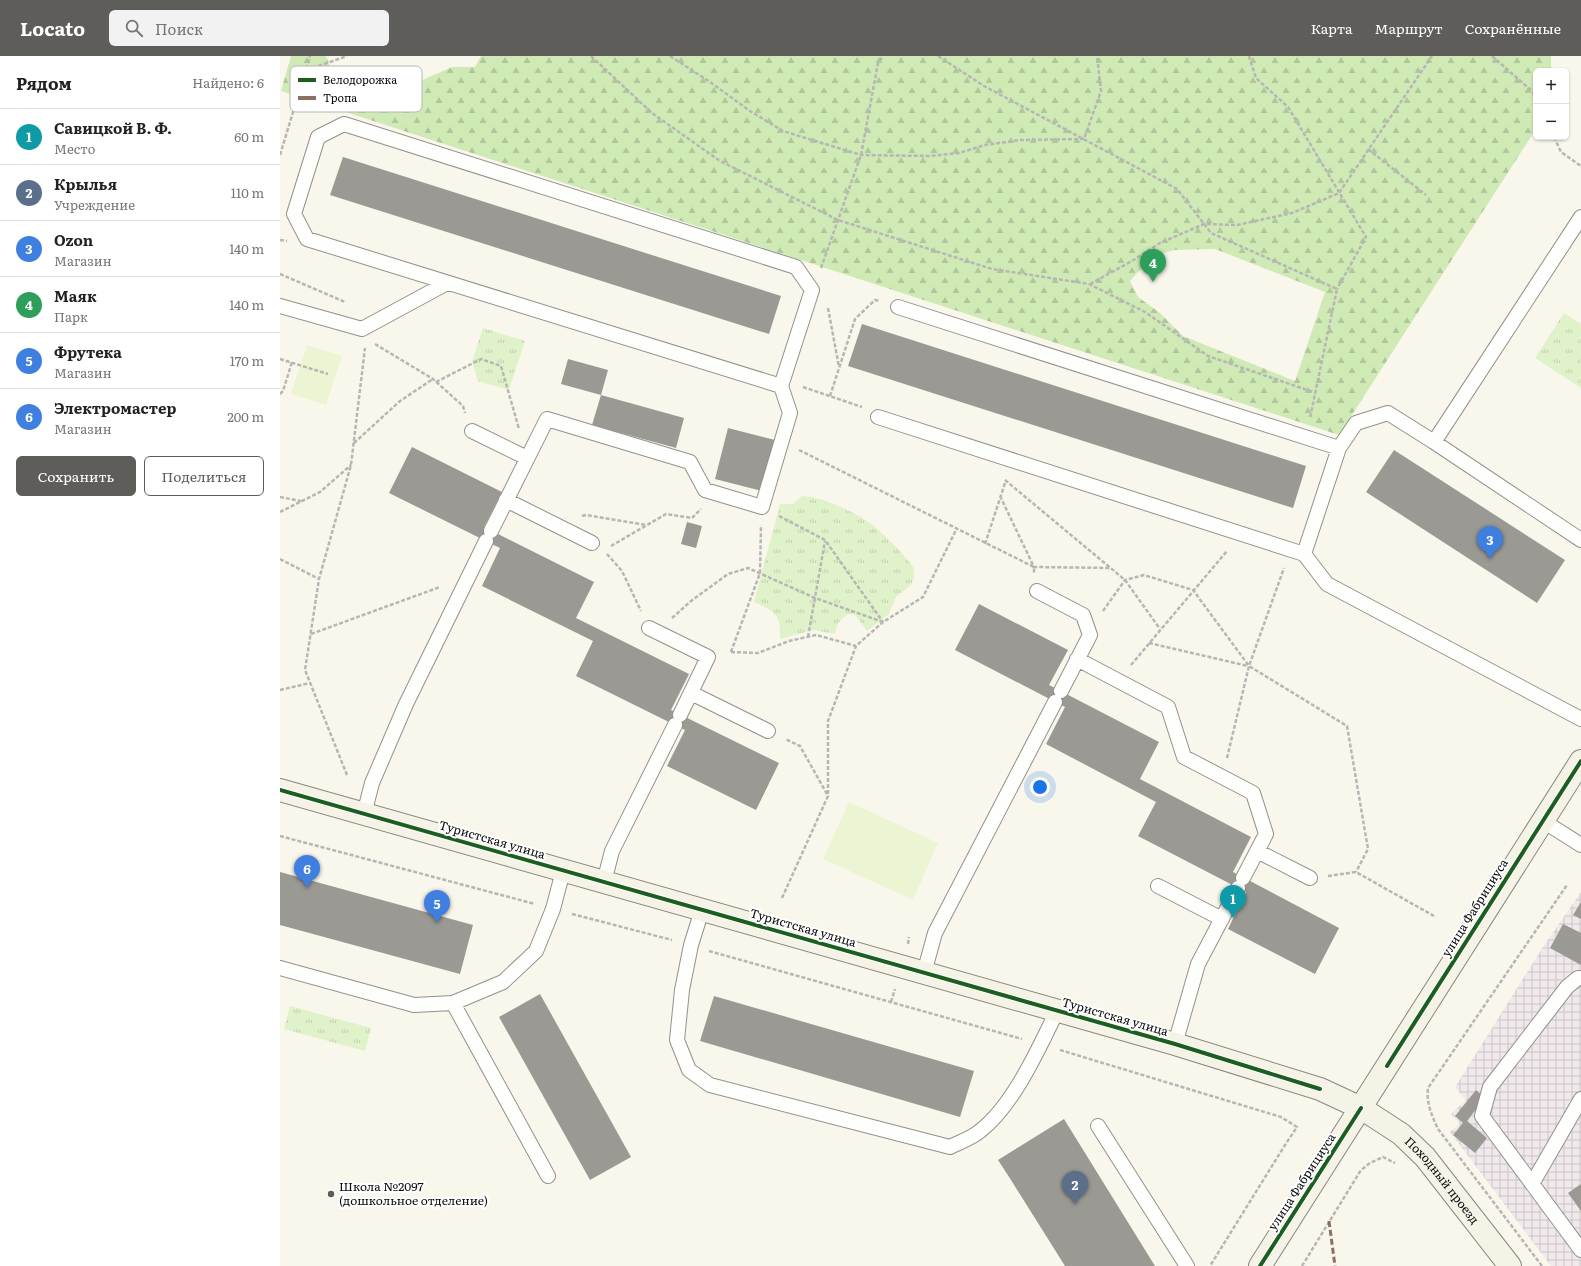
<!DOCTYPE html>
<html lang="ru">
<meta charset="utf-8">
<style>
:root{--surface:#fff;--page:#f2f2f2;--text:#222;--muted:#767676;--line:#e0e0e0;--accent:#5e5d59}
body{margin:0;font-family:Literata,serif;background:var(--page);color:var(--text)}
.controls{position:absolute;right:12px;top:12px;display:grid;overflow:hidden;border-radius:6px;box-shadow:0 1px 3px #0004}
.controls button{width:36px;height:36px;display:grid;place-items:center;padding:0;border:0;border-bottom:1px solid var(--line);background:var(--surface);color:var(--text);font:20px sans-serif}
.you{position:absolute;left:760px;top:731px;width:14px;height:14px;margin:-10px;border:3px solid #fff;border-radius:50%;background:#1a73e8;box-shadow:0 0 0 6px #1a73e833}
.badge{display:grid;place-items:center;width:26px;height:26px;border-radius:50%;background:var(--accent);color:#fff;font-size:13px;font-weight:700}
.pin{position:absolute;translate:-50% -33px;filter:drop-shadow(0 1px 2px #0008)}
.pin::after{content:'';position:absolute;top:21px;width:14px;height:12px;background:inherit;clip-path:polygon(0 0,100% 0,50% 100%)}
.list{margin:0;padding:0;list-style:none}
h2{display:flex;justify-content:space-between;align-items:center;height:52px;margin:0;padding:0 16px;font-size:17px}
h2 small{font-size:13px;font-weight:400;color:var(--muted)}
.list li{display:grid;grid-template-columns:26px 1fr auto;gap:12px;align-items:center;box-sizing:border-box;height:56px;padding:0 16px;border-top:1px solid var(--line)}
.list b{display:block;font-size:15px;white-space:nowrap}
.list p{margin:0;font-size:13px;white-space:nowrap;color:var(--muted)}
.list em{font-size:13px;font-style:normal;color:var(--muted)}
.actions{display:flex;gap:8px;padding:12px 16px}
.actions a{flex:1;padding:9px 0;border:1px solid var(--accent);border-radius:6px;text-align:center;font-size:14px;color:var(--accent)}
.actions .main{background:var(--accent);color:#fff}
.icon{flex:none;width:22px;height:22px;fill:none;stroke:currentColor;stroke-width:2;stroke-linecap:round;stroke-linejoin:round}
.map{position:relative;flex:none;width:1301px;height:1210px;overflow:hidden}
header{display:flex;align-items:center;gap:24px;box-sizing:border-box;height:56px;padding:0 20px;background:var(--accent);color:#fff}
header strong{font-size:19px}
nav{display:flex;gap:22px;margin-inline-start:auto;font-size:14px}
.search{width:280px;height:36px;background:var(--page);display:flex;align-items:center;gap:10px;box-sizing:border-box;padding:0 14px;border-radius:6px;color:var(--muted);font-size:15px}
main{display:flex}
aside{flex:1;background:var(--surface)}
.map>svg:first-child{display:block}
</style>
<header>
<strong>Locato</strong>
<div class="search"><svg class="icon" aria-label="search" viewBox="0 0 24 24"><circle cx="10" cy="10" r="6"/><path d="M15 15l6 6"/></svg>Поиск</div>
<nav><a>Карта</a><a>Маршрут</a><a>Сохранённые</a></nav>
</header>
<main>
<aside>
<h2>Рядом<small>Найдено: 6</small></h2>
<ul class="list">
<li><span class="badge" style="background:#0f9aa8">1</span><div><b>Савицкой В. Ф.</b><p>Место</p></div><em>60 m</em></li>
<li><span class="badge" style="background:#5c6f8a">2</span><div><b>Крылья</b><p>Учреждение</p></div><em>110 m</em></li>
<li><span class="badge" style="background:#3f7fe0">3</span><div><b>Ozon</b><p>Магазин</p></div><em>140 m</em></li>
<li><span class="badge" style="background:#2e9e5b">4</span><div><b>Маяк</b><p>Парк</p></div><em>140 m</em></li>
<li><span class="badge" style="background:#3f7fe0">5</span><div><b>Фрутека</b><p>Магазин</p></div><em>170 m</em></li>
<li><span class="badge" style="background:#3f7fe0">6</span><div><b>Электромастер</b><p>Магазин</p></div><em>200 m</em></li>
</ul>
<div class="actions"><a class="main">Сохранить</a><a>Поделиться</a></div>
</aside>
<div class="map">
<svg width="1301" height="1210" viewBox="0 0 1301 1210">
<defs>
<pattern id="industrial-grid" width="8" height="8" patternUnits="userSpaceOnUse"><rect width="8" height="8" fill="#f0e8eb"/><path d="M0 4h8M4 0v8" fill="none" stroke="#ccc6c8"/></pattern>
<pattern id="grass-tufts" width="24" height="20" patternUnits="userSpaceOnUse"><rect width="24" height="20" fill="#e0f2c9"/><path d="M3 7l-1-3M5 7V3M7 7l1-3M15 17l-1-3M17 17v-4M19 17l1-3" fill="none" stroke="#bfceab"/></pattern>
<pattern id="forest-firs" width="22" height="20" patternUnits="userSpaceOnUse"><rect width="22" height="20" fill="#d0eab6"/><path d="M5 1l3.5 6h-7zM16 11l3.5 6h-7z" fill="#b1c79b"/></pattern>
</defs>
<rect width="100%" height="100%" fill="#f9f7ec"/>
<!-- industrial -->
<path fill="url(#industrial-grid)" d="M1301 836V1210H1271L1170 1076 1180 1068 1171 1058 1186 1044 1175 1031 1263 891Z"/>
<!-- grass -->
<path fill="url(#grass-tufts)" d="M1284 257 1301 268V332L1255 302Z
M203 272 245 285 229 334 198 325 192 306Z
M522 440C540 440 576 456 591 468 603 477 626 500 634 512V521L631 529 616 541 609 558 587 575 575 559 569 558C559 563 557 568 555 578L533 574 500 583C501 558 495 556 474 546L500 448H513Z
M10 950 91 972 85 995 4 973Z"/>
<!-- forest -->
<path fill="url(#forest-firs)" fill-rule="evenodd" d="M11 0H46L50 10 96 11 133 28 172 11H195L201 0H1271V13L1273 15H1256V73L1059 379 1 35ZM935 193 1045 236 1015 325 903 280 880 257 858 241 850 225 872 201 894 194Z"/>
<!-- pitch -->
<path fill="#ebf5d3" d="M27 289 62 300 46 349 11 338Z
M569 746 658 787 633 844 543 803Z"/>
<!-- building -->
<path fill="#9b9993" d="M63 101 501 240 489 278 50 139Z
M582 268 1026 410 1013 452 568 310Z
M288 303 328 314 321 339 404 362 396 392 312 369 321 339 281 328Z
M448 372 495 384 482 435 435 423Z
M132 391 222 436 204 471 314 526 296 562 409 618 391 654 499 707 476 754 387 710 405 674 296 620 313 585 202 530 220 492 109 437Z
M1114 394 1285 504 1257 547 1086 436Z
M407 466 422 470 416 492 401 488Z
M699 548 788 594 769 629 879 686 860 723 971 781 953 816 1059 872 1035 918 948 873 966 836 858 780 876 746 766 688 785 651 675 594Z
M0 816 193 869 180 918 0 869Z
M1301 846V863L1293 859Z
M1283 868 1301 877V909L1270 892Z
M260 938 351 1101 310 1124 219 961Z
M434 940 694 1015 680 1061 420 985Z
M1196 1034 1205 1042 1187 1065 1207 1082 1195 1097 1173 1079 1183 1067 1175 1060Z
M784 1063 875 1210H785L731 1124 718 1104Z
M1301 1128V1155L1288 1137Z"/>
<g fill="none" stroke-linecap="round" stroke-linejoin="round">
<defs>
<path id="lane" d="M0 250 82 273 167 227
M618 251 1059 392
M598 361 1024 498 1059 392 1076 367 1108 357 1154 386 1301 161
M192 375 247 402
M1154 386 1301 484
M226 444 312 487
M211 475 267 363 410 406 425 434 482 451 510 357 501 330 532 234 516 211 64 68 38 81 14 158 27 183 501 330
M1024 498 1047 528 1301 663
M757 535 803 559 810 579 781 635
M369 572 428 601 400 659
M797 603 888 651 904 701 973 737 986 778 963 822
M411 637 488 675
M84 758 92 727 126 648 206 485
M1263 765 1301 789
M977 795 1030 822
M324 826 332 795 395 669
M878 830 942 863
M422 854 411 889 402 934 397 984 409 1014 430 1029 670 1091C680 1086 692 1082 700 1075 733 1050 759 992 777 955
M0 912 134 949 173 947 223 926 256 895 273 853 283 815
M644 917 655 877 775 646
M1301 922H1298L1287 931 1210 1031 1202 1060 1301 1194
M173 947 268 1120
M895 988 918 908 958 832
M818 1070 907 1210
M1252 1128 1301 1043"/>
<g id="secondary">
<path id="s1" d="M0 734 895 988 1040 1033 1081 1052 1121 1078 1145 1101 1230 1210"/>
<path d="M980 1210 1301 705"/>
</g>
</defs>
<!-- lane casing -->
<use href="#lane" stroke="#92918c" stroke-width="16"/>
<!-- secondary casing -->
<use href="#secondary" stroke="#888782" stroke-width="24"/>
<!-- path -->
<path stroke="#b7b6b5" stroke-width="2.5" stroke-dasharray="4 2" stroke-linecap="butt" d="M311 0 372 57 440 105 558 164 712 213 809 228 865 256 928 300 1036 337
M390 0 430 26 470 55 503 75 581 99 650 100 679 97 705 89 740 84 804 83 821 35 817 0
M658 0 704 30 897 133 931 177 1057 233 1030 362
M969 0 976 22 1008 51 1086 181 1057 233
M1212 0 1253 36 1256 44
M27 14 67 0
M1274 81 1281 96 1301 110
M1088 93 1146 139
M0 99 30 0
M0 184 7 185
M541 212 581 99 598 7 603 0
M0 218 65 246
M810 228 852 205 880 187 924 168 957 169 1012 157 1059 137 1152 0
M548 252 559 311
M95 288 153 323 183 350 185 357
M0 303 48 318
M156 326 201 303 221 310 239 373
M523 331 582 351
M0 338 3 335 12 306
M550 340 575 263 595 244 600 245
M74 387 120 345 153 323
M519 394 754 511V517
M725 424 845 524 880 573
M720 440 754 511 830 512
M0 441 21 445
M0 456 40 436 71 409
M302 460 306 459 366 469
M499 460 545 484 603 566
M705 488 726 424
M331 490 386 458 412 462 421 453
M327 498 342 515 361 555
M0 503 39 523
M823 555 845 524 864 519 913 534 969 610 1067 670 1088 793 1076 816
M392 562 411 545 448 518 468 512 535 542 603 566
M31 578 160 531
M528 581 545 485
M869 587 968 610
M451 596 480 517 481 469
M451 596 478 597 509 585 536 579 576 590 603 566 643 541 677 472
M851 609 947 495
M0 634 30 627
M947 702 969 610 1004 512
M67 719 25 614 39 523 71 409 85 292
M548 738V665L576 590
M0 780 255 848
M1048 820 1076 816 1154 860
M502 842 548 740 520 690 505 683
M292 858 392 884
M628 888 629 881
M429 895 742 983
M611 946 615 933
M780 994 1001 1061 1017 1071 1005 1089 930 1210
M1022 1210 1081 1114 1090 1107 1103 1101 1115 1107
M1262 1210 1158 1073C1152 1060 1146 1047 1148 1032L1287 829"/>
<!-- lane -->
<use href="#lane" stroke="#fefefc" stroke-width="14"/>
<!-- secondary -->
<use href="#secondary" stroke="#f4f3e6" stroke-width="22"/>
<!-- quiet -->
<path stroke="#8d6e63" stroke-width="3" stroke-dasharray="6 3" stroke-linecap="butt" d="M1049 1165 1055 1210"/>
<defs>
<path id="cycleway" d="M0 734 895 988 1040 1033
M1107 1010 1301 705
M980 1210 1081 1052"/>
</defs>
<!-- cycleway casing -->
<use href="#cycleway" stroke="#fff" stroke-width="6"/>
<!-- cycleway -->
<use href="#cycleway" stroke="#1b5e20" stroke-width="4"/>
</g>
<!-- markers -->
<circle fill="#5e5d59" stroke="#fff" stroke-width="1.5" cx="51" cy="1138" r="4"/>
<g text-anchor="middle" stroke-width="4" stroke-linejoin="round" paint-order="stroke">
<!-- street labels -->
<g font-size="12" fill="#0a0a0a" stroke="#fff">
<text transform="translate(212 784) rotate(16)" y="4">Туристская улица</text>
<text transform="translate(1195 852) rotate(-58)" y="4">улица Фабрициуса</text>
<text transform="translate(523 872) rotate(16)" y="4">Туристская улица</text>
<text transform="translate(835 961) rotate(16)" y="4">Туристская улица</text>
<text dy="4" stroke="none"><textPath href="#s1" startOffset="1237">Походный проезд</textPath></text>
<text transform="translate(1022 1126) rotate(-57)" y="4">улица Фабрициуса</text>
</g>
<!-- poi labels -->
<g font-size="12" fill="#0a0a0a" stroke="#fff" text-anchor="start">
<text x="59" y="1135">Школа №2097<tspan x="59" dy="14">(дошкольное отделение)</tspan></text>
</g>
</g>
<!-- legend -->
<rect x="10" y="10" width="132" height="46" rx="6" fill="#fff" stroke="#b6b6b6" stroke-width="1"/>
<rect x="18" y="22" width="18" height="4" fill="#1b5e20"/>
<rect x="18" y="40" width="18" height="4" fill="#8d6e63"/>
<g font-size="11" fill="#0a0a0a">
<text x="43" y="28">Велодорожка</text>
<text x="43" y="46">Тропа</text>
</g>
</svg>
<div class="controls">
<button>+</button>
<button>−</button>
</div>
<div class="you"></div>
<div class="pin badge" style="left:953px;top:862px;background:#0f9aa8">1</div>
<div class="pin badge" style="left:795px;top:1148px;background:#5c6f8a">2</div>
<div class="pin badge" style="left:1210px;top:503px;background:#3f7fe0">3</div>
<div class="pin badge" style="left:873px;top:226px;background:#2e9e5b">4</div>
<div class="pin badge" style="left:157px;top:867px;background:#3f7fe0">5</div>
<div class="pin badge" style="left:27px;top:832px;background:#3f7fe0">6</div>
</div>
</main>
